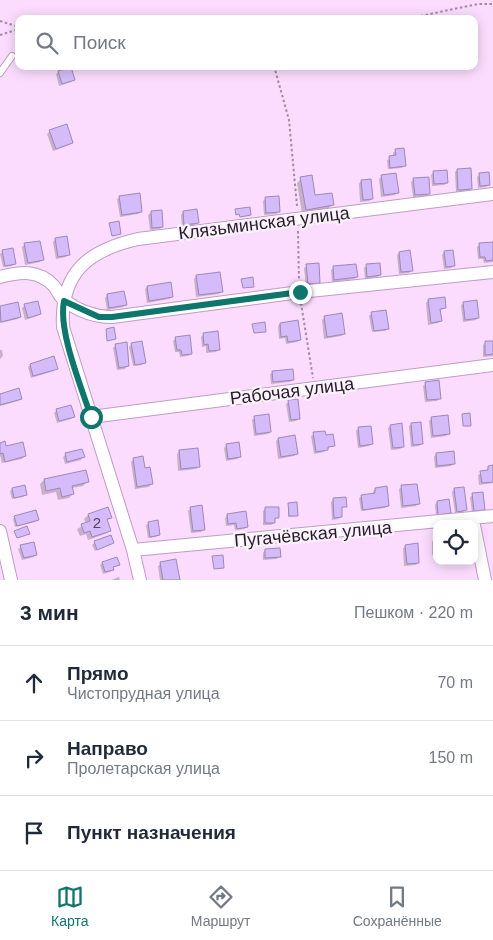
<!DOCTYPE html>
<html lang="ru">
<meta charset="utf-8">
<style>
:root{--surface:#fff;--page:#f2f2f3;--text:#1f2937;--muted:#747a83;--line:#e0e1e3;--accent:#0f766e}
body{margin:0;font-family:Helvetica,sans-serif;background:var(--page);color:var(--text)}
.controls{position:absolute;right:15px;bottom:15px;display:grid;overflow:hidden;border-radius:10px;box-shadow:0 2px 12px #0003}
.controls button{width:45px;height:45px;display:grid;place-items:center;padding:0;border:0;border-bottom:1px solid var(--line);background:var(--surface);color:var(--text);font:25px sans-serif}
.stop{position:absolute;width:15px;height:15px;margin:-11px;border:4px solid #0f766e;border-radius:50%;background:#fff}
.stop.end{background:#0f766e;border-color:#fff;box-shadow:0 1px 5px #0008}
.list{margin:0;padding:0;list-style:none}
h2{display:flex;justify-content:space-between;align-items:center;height:65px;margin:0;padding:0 20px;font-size:21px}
h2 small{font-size:16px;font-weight:400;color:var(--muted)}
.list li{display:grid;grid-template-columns:32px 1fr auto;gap:15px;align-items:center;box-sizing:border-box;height:75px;padding:0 20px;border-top:1px solid var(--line)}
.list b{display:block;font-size:19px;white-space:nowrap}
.list p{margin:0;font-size:16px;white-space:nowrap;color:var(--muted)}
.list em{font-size:16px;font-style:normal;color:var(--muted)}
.icon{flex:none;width:28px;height:28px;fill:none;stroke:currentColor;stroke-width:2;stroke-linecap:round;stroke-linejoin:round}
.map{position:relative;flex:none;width:493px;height:580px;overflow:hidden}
.search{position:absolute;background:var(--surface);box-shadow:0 2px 12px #0003;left:15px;right:15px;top:15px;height:55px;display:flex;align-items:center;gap:12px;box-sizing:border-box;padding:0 18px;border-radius:10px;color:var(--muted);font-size:19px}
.sheet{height:290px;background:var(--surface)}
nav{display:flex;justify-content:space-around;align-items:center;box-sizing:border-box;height:70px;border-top:1px solid var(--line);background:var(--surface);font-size:14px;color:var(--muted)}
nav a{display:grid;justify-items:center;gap:2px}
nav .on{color:var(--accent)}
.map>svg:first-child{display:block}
</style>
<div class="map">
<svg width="493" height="580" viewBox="0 0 493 580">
<rect width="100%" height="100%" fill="#fbdcfe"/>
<!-- shadow -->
<path fill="#0003" d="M70 68 73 80 71 82 59 86 56 74 58 72Z
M50 131 72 142 69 145 53 151 47 134Z
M396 150 404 165 402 168 388 169 387 160 393 157V153Z
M457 170 470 189 468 191 456 192 455 172Z
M434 172 447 183 444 185 432 186 431 175Z
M480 174 489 185 486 187 478 188 477 177Z
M382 176 397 192 395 195 381 197 379 179Z
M301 179 314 197 332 205 328 209 302 213 297 183Z
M414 179 429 194 426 196 413 197 411 182Z
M361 181 372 199 369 201 360 202 359 184Z
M120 197 141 212 138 214 120 217 117 199Z
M266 198 279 212 276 214 264 215 263 201Z
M151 212 162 227 160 229 150 230 148 215Z
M183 212 198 222 195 225 182 227 181 215Z
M55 239 68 255 66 257 56 259 53 242Z
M493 243V262L484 263 483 259H478L477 247 479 245Z
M25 244 42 260 40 262 25 265 22 247Z
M3 251 15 263 12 266 3 267 0 254Z
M444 252 454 265 451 268 444 269 442 255Z
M399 253 411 270 409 273 399 274 397 255Z
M355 265 357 277 354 279 332 282 331 270 333 268Z
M307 266 319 282 316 285 306 286 304 268Z
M366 266 380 275 377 277 365 279 364 268Z
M196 276 221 291 219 294 196 297 194 279Z
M147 287 172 297 169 299 147 303 145 289Z
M123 293 126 305 123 307 107 310 105 298 107 295Z
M428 300 445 308 439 311 441 321 438 323 428 325 426 303Z
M464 303 478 317 476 320 463 322 461 305Z
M17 304 20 317 18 319 0 323V308Z
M25 305 40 314 37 316 25 320 22 308Z
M372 313 388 328 385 331 372 332 369 316Z
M325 317 344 334 341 336 324 339 322 320Z
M280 324 299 340 297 342 286 344 285 338 279 339 278 326Z
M204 334 218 350 216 352 206 353V346L202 347 201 337Z
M176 338 191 354 188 356 180 357 179 352H175L173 341Z
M493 342V356L483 357V345L485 343Z
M132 344 145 362 142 365 133 366 129 347Z
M116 345 127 366 125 369 117 370 113 348Z
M0 350H2L3 356 0 359Z
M30 365 56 368 54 371 31 378 28 367Z
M273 372 293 380 290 382 271 384 270 374Z
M426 383 440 398 437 401 425 402 423 386Z
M0 395 21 398 18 401 0 406Z
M289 401 299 418 296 421 289 422 286 404Z
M57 410 73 416 71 419 57 423 54 413Z
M255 417 270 432 268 434 254 436 252 420Z
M432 418 449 433 446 436 431 438 429 421Z
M411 424 422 443 419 446 411 447 409 426Z
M391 426 403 446 400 449 391 450 388 428Z
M358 429 372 444 369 446 358 448 356 431Z
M314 434 325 436 333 445 327 449 324 452 314 454 311 436Z
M278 439 297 454 294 456 278 459 276 441Z
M0 444 5 448 25 456 22 459 2 463 0 455Z
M227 445 240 457 237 459 226 461 224 448Z
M179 451 199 466 196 469 178 471 177 454Z
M66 454 83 457 81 460 65 464 63 457Z
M436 454 454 463 451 466 435 468 434 457Z
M134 459 144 469 151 484 149 487 135 489 131 462Z
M493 466V483L479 485 478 475 481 473 486 472 488 467Z
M44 480 87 482 83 486 72 488 73 494 69 498 58 500 56 492 42 495 40 484Z
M402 487 418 504 416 506 401 508 399 489Z
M463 488 466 509 463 512 455 513 452 492 454 489Z
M12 489 26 494 23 497 12 499 10 491Z
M375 489 388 506 385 508 361 511 359 498 362 496 373 494V492Z
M473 495 483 510 481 512 472 513 470 497Z
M333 500 346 506 340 509 341 517 338 519 332 520 331 502Z
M437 502 449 513 447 515 436 517 435 505Z
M288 504 297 515 296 516 288 517Z
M191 508 204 529 201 532 191 533 188 511Z
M265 509 278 517 274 520V523L271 525H263V511Z
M88 515 110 518 107 521 110 530 105 534 88 540 86 534 80 536 77 529 86 524 84 519Z
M227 515 247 527 244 529 235 530 234 525 226 526 225 518Z
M15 517 38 519 35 522 15 527 13 519Z
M149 523 158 535 156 537 148 538 146 525Z
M95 542 112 543 95 551 92 545Z
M406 546 418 562 416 565 404 566 403 548Z
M21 547 36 554 34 557 22 560 18 549Z
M265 550 279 556 277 559 263 560V553Z
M102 563 118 565 112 568 110 572 103 574 100 565Z
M161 563 179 580H160L158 566Z
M119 577 120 580H111Z"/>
<!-- building -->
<path fill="#d6bbfa" stroke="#9c89b7" d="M71 67 75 80 62 84 58 71Z
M67 124 73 143 56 149 49 130Z
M404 148 406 166 390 168 389 156 396 155 395 149Z
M471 168 472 189 458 190 457 169Z
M447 170 448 183 434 184 433 171Z
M489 172 490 185 480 186 479 173Z
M396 173 399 193 384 195 381 175Z
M312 175 315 195 332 193 334 205 306 210 300 177Z
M429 177 430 194 415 195 413 178Z
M371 179 373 199 363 200 361 180Z
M140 193 142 212 122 215 119 196Z
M279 196 280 212 266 213 265 197Z
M250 207 251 215 240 217 239 214 236 215 235 209Z
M197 209 199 223 184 225 183 211Z
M162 210 163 227 152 228 151 211Z
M119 221 121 234 112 236 109 223Z
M67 236 70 255 58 257 55 238Z
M40 241 44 260 28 263 24 243Z
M493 242V260L486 261 485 257H480L479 243Z
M13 248 16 264 5 266 2 250Z
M410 250 413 271 401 272 399 252Z
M453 250 455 266 446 267 444 251Z
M319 263 320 283 308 284 306 264Z
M380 263 381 275 367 277 366 264Z
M356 264 358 277 334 280 333 266Z
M220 272 223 292 199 295 196 275Z
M253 277 254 287 243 288 241 279Z
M171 282 173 297 149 301 147 286Z
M124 291 127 305 109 308 107 294Z
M445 297 446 308 440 309 442 321 431 323 428 299Z
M477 300 479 318 465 320 463 302Z
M38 301 41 314 28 318 24 304Z
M18 302 21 317 1 322 0 306Z
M386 310 389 329 374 331 371 312Z
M342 313 345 334 327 337 324 316Z
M298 320 301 340 288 342 287 336 281 337 280 323Z
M265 322 266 332 254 333 252 324Z
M114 327 116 339 107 341 106 329Z
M218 331 220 350 209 351 208 344 204 345 203 333Z
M190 335 192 354 182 355 181 350H177L175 337Z
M142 341 146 363 135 365 131 343Z
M485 341H493V354L485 355Z
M127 342 129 366 119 368 115 344Z
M54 356 58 369 33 376 30 364Z
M293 369 294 380 273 382 272 371Z
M439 380 441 399 427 400 425 382Z
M19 388 22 399 0 405V394Z
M298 399 300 419 291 420 288 400Z
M71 405 75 417 59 421 56 409Z
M470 413 471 426H463L462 414Z
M269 414 271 432 256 434 254 416Z
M448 415 450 434 433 436 431 417Z
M421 422 423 444 413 445 411 423Z
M402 423 404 447 393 448 390 425Z
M371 426 373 444 360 446 358 427Z
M325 431 326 435 333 434 335 446 328 447V450L316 452 313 432Z
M295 435 298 454 281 457 278 438Z
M5 441 6 446 23 442 26 456 5 462 3 453 0 454V443Z
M239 442 241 457 228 459 226 444Z
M198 448 200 467 181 469 179 450Z
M82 449 85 457 67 462 65 453Z
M454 451 455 464 437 466 436 453Z
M143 456 145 468 150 467 153 484 137 487 133 458Z
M493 465V482L482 483 480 471 488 470V466Z
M86 470 89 482 72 486 74 494 62 497 60 488 46 491 44 479Z
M417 484 420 504 403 506 401 485Z
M25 485 27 495 14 498 12 488Z
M387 486 389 506 363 510 361 495 375 493V488Z
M464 487 467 510 457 512 454 488Z
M483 492 485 510 474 511 472 493Z
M346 497 347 507H342V517L334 518 333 498Z
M449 499 451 513 438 515 437 501Z
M297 502 298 516H289L288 503Z
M202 505 205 530 193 531 190 507Z
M108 507 112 518 107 519 111 531 92 537 90 531 84 533 81 524 90 521 88 514Z
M265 507H279V518H275V523H265Z
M36 510 39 520 17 526 14 516Z
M246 511 248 527 237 529 236 523 228 524 227 514Z
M158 520 160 535 150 537 148 522Z
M27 526 30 534 17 538 14 531Z
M111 535 114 543 97 550 94 541Z
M433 541H437V555H433Z
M34 542 37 555 24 558 20 545Z
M418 543 419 563 407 564 405 545Z
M280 548 281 557 265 558V549Z
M223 555 224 568 214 569 212 556Z
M117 557 120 565 113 567 114 570 105 572 102 562Z
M176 559 180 580H163L160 562Z"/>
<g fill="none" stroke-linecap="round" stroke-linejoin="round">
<defs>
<path id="lane" d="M0 73 12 56"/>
<path id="street" d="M0 277C20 272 38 269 54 286 58 291 60 298 65 301 79 311 96 317 112 317L300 292 493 272
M91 417 493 365
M474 525 485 580
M0 531 11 580
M133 550 493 516
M140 580 133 550 63 327C60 272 89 250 138 239L493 194"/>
</defs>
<!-- lane casing -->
<use href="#lane" stroke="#c09bc4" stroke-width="8"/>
<!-- street casing -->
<use href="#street" stroke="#c09bc4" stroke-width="14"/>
<!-- path -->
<path stroke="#a28aa4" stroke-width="2" stroke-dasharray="2.5 2.5" stroke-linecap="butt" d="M80 19 112 16 143 19
M406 19 478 4H493
M0 21 19 27
M0 35 19 29
M274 66 289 120 297 206
M298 231 299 281
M301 303 313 378"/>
<!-- lane -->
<use href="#lane" stroke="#fff" stroke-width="6"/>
<!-- street -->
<use href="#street" stroke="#fff" stroke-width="12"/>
</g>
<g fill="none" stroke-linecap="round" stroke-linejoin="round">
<!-- route -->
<path stroke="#0f766e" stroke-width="6" d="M91 417C81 386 58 331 64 301L99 317H112L300 292"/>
</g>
<g text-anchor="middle" stroke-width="4.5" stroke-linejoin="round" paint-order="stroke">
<!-- number labels -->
<g font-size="15" fill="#54435e">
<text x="97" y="528">2</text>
</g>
<!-- street labels -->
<g font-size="18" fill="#291b2a" stroke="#faf2fb">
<text transform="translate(264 223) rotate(-7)" y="6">Клязьминская улица</text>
<text transform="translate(292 391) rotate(-7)" y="6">Рабочая улица</text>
<text transform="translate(313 534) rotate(-5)" y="6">Пугачёвская улица</text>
</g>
</g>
</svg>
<div class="controls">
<button><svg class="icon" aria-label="locate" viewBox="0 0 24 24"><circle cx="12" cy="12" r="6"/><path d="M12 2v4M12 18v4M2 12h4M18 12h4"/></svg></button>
</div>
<div class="stop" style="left:91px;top:417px"></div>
<div class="stop end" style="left:300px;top:292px"></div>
<div class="search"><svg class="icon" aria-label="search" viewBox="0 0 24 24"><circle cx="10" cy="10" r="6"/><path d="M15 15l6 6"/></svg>Поиск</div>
</div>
<section class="sheet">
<h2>3 мин<small>Пешком · 220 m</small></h2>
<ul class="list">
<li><svg class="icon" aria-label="ahead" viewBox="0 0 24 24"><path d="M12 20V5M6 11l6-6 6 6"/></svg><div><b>Прямо</b><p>Чистопрудная улица</p></div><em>70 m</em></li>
<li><svg class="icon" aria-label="right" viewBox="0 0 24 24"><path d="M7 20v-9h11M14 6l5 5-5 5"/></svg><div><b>Направо</b><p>Пролетарская улица</p></div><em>150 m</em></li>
<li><svg class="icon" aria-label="arrive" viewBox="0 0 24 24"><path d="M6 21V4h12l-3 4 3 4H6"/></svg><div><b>Пункт назначения</b></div></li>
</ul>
</section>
<nav>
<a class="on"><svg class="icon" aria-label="map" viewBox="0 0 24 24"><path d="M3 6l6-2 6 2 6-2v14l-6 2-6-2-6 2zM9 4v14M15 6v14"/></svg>Карта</a>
<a><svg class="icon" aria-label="directions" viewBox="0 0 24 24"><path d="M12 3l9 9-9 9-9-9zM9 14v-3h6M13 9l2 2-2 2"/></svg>Маршрут</a>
<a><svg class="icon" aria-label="saved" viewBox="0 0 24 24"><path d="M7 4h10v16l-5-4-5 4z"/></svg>Сохранённые</a>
</nav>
